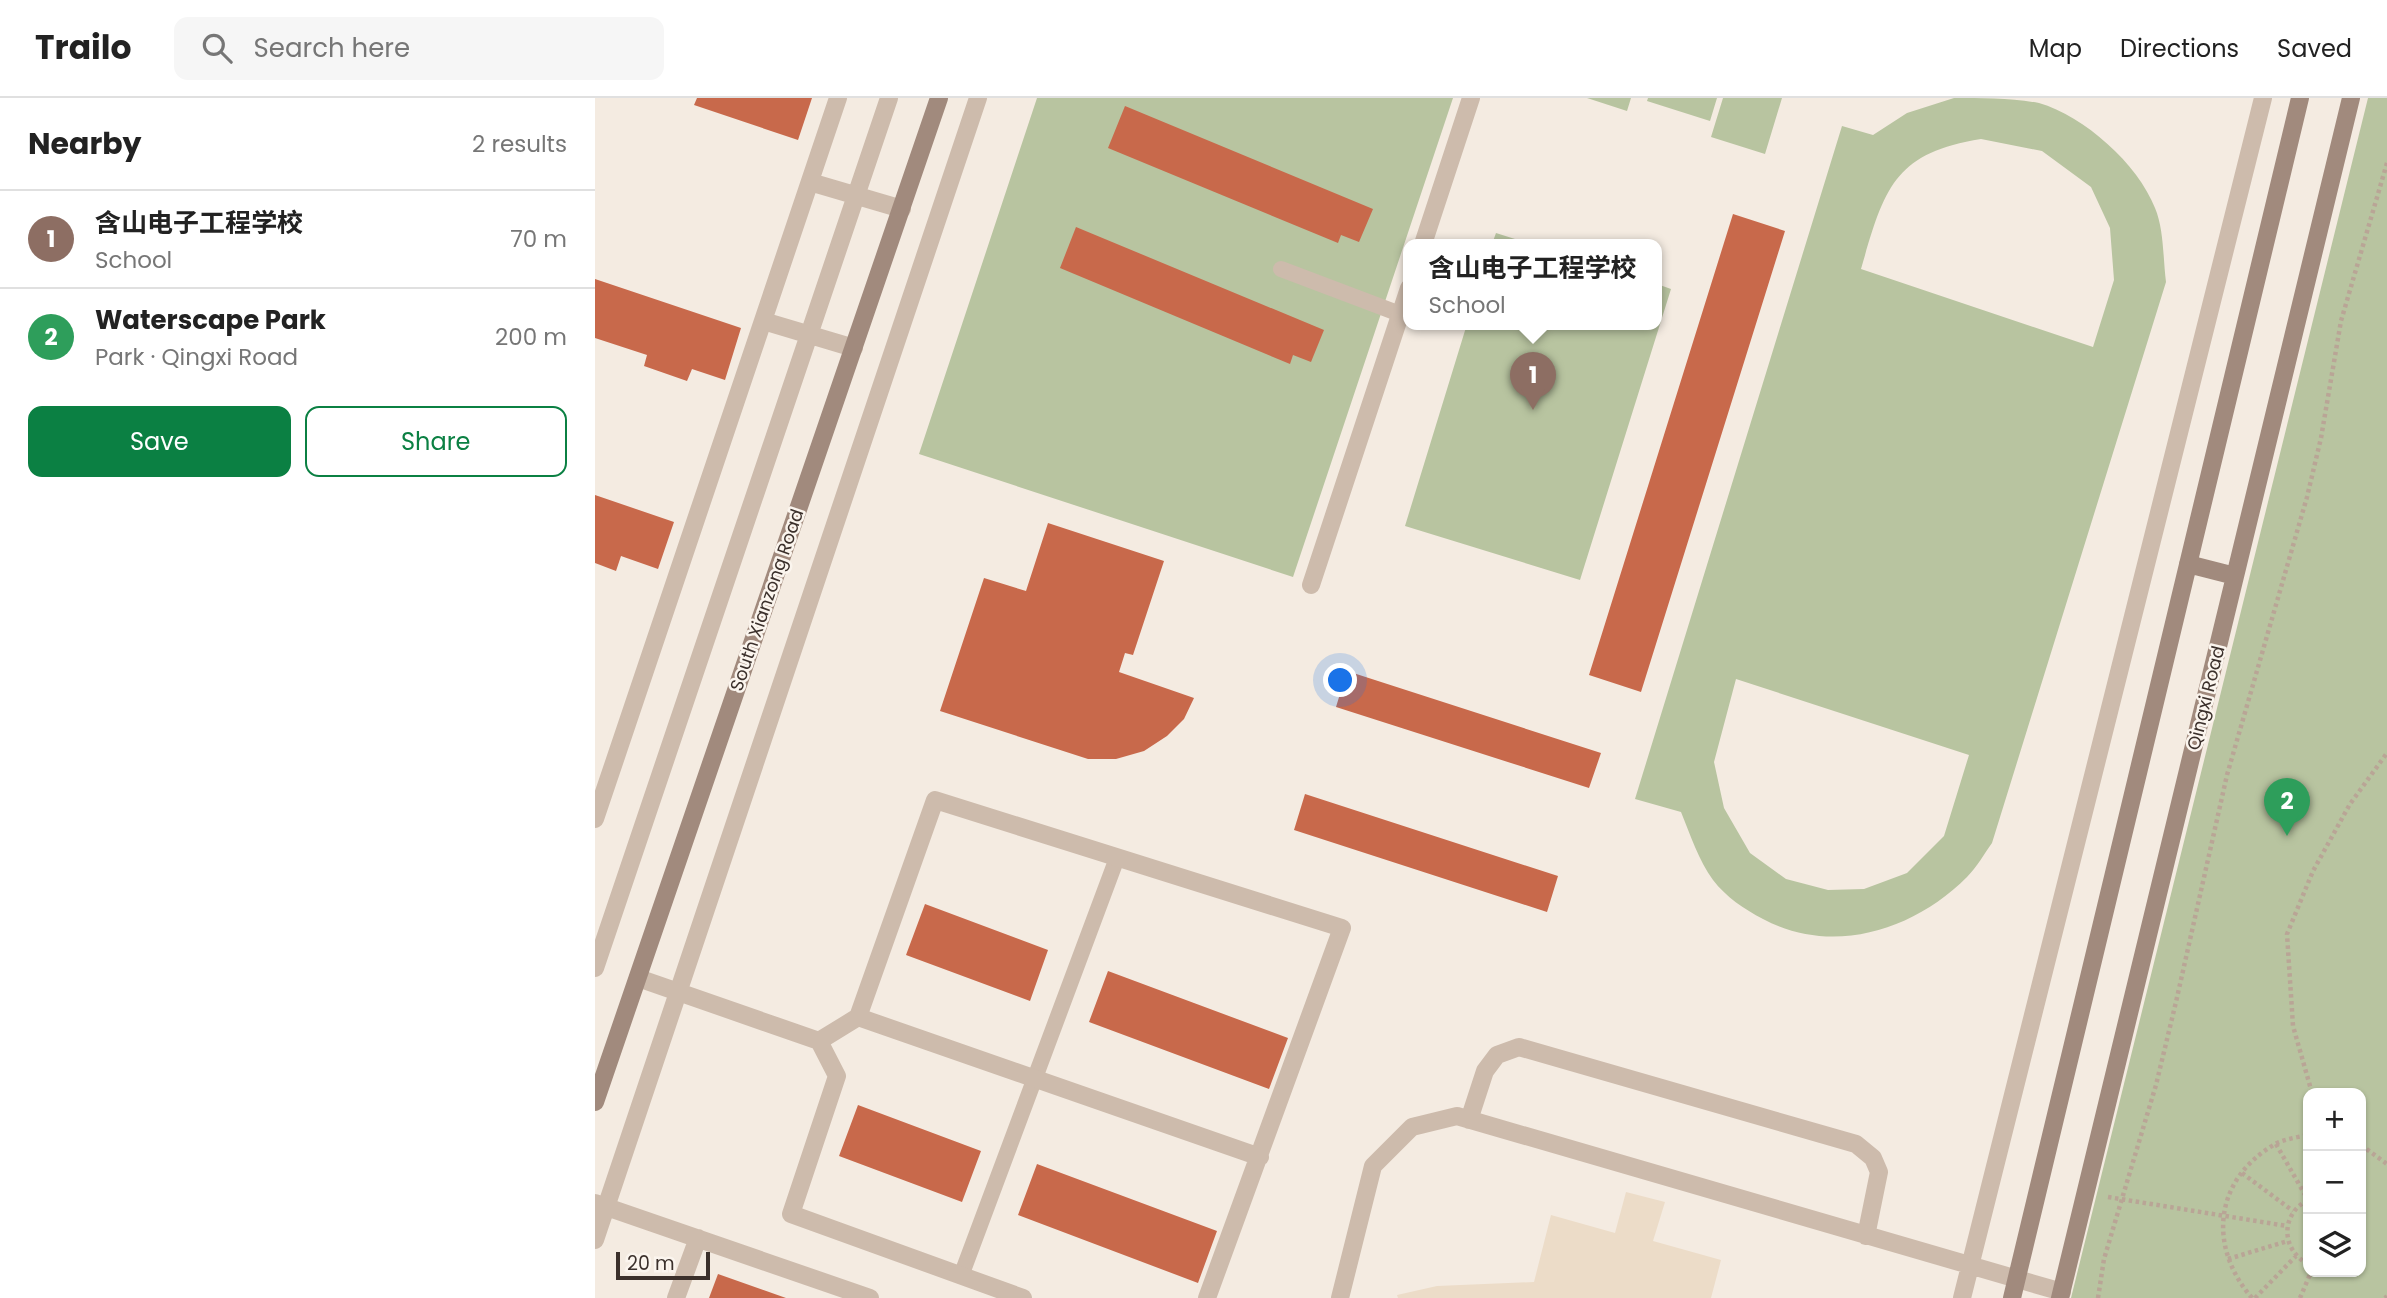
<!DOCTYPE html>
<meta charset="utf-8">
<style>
:root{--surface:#fff;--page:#f6f6f6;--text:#222;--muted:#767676;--line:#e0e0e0;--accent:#0b8043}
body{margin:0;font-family:Poppins,"Noto Sans SC",sans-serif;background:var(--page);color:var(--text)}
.controls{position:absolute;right:21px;bottom:21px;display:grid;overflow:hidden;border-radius:14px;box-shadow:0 2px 5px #0004}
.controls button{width:63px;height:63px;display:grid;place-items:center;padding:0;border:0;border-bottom:2px solid var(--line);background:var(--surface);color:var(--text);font:35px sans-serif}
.scale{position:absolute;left:21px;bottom:18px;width:94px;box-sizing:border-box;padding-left:7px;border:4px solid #3b302b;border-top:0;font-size:19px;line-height:24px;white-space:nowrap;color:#3b302b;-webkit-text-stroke:5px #fbf5ee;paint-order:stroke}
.you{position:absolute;left:746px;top:583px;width:24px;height:24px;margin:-18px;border:5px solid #fff;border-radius:50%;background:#1a73e8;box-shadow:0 0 0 10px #1a73e833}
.badge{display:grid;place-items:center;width:46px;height:46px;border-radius:50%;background:var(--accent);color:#fff;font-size:23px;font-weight:700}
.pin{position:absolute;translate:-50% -58px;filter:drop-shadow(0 2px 4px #0008)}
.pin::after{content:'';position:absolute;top:37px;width:24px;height:21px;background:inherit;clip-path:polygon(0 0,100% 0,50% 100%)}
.popup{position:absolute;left:808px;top:141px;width:259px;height:91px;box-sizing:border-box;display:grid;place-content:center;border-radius:14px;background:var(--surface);filter:drop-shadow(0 2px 5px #0005);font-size:23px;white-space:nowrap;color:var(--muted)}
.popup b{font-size:26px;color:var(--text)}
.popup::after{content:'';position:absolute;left:50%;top:100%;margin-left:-14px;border:14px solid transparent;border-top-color:var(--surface)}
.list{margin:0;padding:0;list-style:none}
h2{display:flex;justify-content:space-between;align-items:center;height:91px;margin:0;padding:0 28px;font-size:30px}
h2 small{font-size:23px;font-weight:400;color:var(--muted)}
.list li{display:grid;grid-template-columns:46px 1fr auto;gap:21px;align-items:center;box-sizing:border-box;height:98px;padding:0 28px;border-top:2px solid var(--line)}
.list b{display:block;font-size:26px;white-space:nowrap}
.list p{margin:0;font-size:23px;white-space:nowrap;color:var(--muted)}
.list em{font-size:23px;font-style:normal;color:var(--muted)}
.actions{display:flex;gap:14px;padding:21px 28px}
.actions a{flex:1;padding:16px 0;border:2px solid var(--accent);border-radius:14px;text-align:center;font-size:24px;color:var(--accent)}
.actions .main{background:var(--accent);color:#fff}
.icon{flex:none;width:38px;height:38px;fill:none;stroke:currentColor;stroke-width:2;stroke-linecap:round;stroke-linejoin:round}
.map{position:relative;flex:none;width:1792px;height:1200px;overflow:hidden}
header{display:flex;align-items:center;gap:42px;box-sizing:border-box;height:98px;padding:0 35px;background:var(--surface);border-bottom:2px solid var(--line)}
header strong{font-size:33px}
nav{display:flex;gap:38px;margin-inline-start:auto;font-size:24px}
.search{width:490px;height:63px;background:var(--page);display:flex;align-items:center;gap:18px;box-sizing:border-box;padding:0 24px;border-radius:14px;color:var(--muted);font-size:26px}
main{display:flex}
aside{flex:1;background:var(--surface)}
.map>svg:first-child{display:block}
</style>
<header>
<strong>Trailo</strong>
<div class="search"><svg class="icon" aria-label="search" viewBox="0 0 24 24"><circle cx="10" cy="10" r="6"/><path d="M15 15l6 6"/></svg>Search here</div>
<nav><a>Map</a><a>Directions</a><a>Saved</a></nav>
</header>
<main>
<aside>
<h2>Nearby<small>2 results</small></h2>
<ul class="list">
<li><span class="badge" style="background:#8d6e63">1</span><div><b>含山电子工程学校</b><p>School</p></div><em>70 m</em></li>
<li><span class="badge" style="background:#2e9e5b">2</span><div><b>Waterscape Park</b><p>Park · Qingxi Road</p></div><em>200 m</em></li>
</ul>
<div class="actions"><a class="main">Save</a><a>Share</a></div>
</aside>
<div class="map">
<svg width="1792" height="1200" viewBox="0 0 1792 1200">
<rect width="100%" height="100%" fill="#f4ebe1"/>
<!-- green -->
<path fill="#b8c4a0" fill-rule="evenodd" d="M442 0H858L698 479 324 356Z
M992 0H1036L1032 13Z
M1053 0H1122L1115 23 1052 3Z
M1128 0H1187L1170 56 1116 39Z
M1359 0C1387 0 1417 0 1444 5 1489 18 1543 66 1560 110 1569 131 1568 161 1571 184L1397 745C1389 756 1382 769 1372 779 1318 833 1237 858 1168 821 1149 811 1131 799 1118 782 1104 763 1095 736 1086 714L1040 701 1247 28 1278 37 1312 15ZM1386 41 1447 53 1496 89 1515 130 1519 182 1498 249 1266 171C1289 92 1298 55 1386 41ZM1141 581 1374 657 1349 738 1312 775 1269 791 1233 792 1191 781 1155 755 1129 710 1119 664Z
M1773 0H1792V1200H1476ZM1713 995H1766V1174H1713Z
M901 135 936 146H897Z
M1062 186 1076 191 985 482 810 428 872 226H1062Z"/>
<!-- plaza -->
<path fill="#ecdcc8" d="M1031 1094 1070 1104 1058 1143 1126 1162 1116 1200H803L802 1197 842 1188 939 1184 956 1117 1020 1135Z"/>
<!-- building -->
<path fill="#c8694b" d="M102 0H217L203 42 99 7Z
M530 8 778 111 764 144 746 137 743 145 513 50Z
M1138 116 1190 133 1046 594 994 577Z
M481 129 729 232 716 264 698 257 695 266 465 170Z
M0 181 146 230 130 282 97 271 92 283 49 268 52 257 0 240Z
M0 397 79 424 63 471 26 458 21 473 0 465Z
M453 425 569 463 538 557 530 555 524 574 599 600 589 621 572 638 549 653 521 661H493L345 613 389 480 431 493Z
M752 573 1006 655 994 690 741 609Z
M710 696 963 778 952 814 699 732Z
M330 806 453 852 435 903 311 857Z
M513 873 693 940 674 991 494 924Z
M263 1007 386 1053 367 1104 244 1058Z
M442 1066 622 1133 603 1185 423 1117Z
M123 1176 191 1200H114Z"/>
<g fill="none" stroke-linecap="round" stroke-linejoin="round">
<!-- path -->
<path stroke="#b9a596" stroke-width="4.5" stroke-dasharray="3.5 3.5" stroke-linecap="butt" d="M1717 995 1698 928 1692 836 1718 773 1755 706 1792 655
M1681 1046 1713 1102
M1766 1047 1792 1066
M1647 1075 1698 1113
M1513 1099 1692 1128
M1713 1102C1685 1116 1686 1152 1713 1166
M1633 1161 1693 1143
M1503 1200 1509 1161 1561 987 1581 904 1632 677 1712 399 1726 340 1746 223 1792 65
M1657 1200C1612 1148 1619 1080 1682 1045 1691 1041 1703 1039 1713 1037
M1660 1200 1701 1158
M1705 1200 1716 1174
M1790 1200 1792 1198"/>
<!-- service -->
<path stroke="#cdbbac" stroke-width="16" d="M686 171 805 216
M366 1178 522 760"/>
<!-- minor -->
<path stroke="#cdbbac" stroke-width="18" d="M215 84 307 111
M828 146 876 0
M168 223 259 250
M716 487 814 190
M0 721 243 0
M0 870 294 0
M43 880 224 943 263 919 665 1059
M263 919 340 702 747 830 612 1200
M224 943 242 978 196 1116 428 1200
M874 1022 890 973 902 957 924 949 1261 1046 1278 1060 1284 1074 1271 1138
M0 1105 275 1200
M0 1142 383 0
M81 1200 103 1140
M745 1200 778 1068 817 1029 862 1018 1467 1194
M1367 1200 1668 0"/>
<!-- secondary -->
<path stroke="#a18a7d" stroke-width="18" d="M1593 466 1640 478
M0 1004 344 0
M1417 1200 1705 0
M1465 1200 1756 0"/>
</g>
<g text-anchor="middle" stroke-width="5" stroke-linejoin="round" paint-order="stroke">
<!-- street labels -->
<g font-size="18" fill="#3b302b" stroke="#fbf5ee">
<text transform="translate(172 502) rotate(-71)" y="6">South Xianzong Road</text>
<text transform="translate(1611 600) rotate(-76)" y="6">Qingxi Road</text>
</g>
</g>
</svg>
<div class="controls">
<button>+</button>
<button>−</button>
<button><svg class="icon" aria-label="layers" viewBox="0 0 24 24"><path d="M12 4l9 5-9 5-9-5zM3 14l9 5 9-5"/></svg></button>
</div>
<div class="scale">20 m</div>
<div class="you"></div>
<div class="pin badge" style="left:938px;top:312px;background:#8d6e63">1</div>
<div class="popup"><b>含山电子工程学校</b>School</div>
<div class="pin badge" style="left:1692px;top:738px;background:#2e9e5b">2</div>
</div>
</main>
